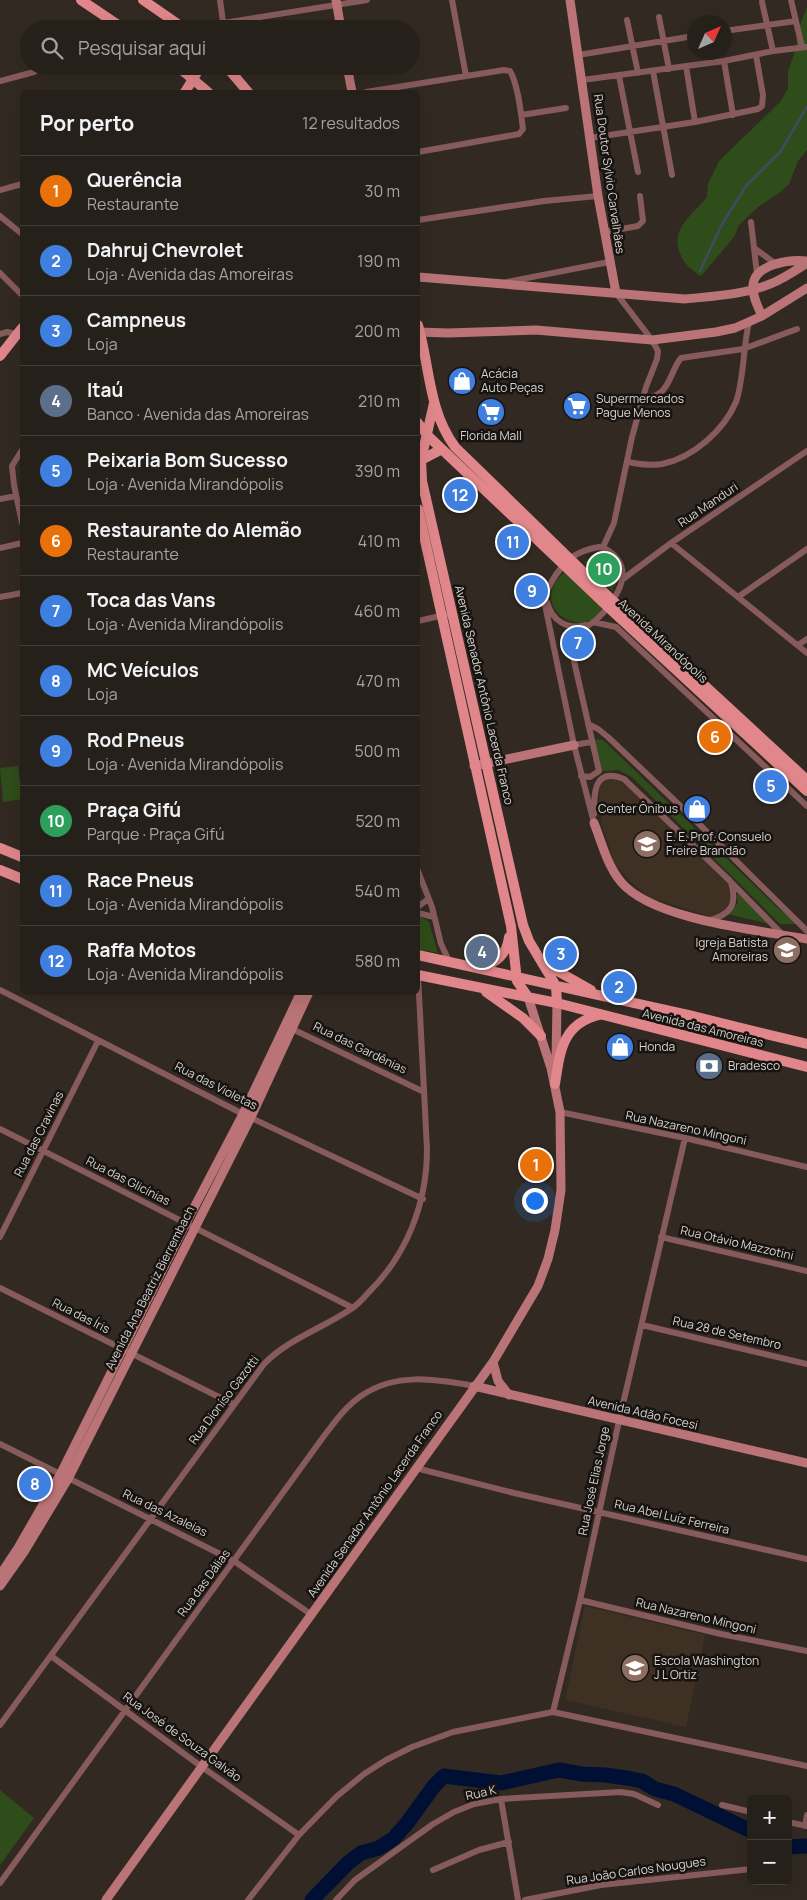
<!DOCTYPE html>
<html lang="pt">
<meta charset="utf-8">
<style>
:root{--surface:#26201a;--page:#2e2823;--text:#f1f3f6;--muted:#a4a3a2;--line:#423e39;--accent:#dfb034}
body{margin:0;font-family:Manrope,sans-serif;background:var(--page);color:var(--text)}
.controls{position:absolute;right:15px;bottom:15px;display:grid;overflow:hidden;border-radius:8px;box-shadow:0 5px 20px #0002}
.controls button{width:45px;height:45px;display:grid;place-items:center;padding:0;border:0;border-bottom:1px solid var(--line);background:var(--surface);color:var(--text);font:25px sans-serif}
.compass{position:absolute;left:687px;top:15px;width:45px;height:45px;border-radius:50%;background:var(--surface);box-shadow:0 5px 20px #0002;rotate:45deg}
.you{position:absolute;left:534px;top:1200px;width:18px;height:18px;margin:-12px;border:4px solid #fff;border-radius:50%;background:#1a73e8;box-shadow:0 0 0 8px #1a73e833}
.badge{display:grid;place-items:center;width:32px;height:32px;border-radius:50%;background:var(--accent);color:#fff;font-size:16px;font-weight:700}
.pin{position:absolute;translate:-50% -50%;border:2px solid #fff;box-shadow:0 1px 5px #0006}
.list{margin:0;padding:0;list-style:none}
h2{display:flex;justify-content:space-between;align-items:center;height:65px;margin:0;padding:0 20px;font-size:21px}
h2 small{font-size:16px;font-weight:400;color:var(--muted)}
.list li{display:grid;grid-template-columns:32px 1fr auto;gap:15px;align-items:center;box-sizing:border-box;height:70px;padding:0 20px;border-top:1px solid var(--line)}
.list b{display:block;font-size:19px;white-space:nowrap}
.list p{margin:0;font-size:16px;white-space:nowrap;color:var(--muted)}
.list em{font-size:16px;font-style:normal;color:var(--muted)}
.icon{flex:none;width:28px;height:28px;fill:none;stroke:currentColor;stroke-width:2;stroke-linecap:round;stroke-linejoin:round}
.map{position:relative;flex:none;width:807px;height:1900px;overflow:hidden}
.search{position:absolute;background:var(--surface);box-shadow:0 5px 20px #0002;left:20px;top:20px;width:400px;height:55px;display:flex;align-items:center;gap:12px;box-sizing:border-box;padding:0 18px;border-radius:28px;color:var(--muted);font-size:19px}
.panel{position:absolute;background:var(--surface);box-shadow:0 5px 20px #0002;left:20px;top:90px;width:400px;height:905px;border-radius:8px}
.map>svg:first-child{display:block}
</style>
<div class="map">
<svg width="807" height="1900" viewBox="0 0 807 1900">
<rect width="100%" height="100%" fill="#322a22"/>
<!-- built -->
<path fill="#3e3124" d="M604 780H621L730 886 732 898 726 910 712 917 649 897 630 881 614 862 602 825 599 800 600 784Z
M585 1606 705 1635 686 1727 565 1700Z"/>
<!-- green -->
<path fill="#2f4d1a" d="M807 7V150L798 161 789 184 779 193 758 207 739 225 734 237 701 276C691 270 684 264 680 253 670 228 693 215 707 197L708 184 719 161 781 101 788 88V72L796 48 797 34Z
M596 554 609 555C622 568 622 576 612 591L584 562Z
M566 573 600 604 602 610C599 613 596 617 593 619 572 631 543 610 553 587 555 582 559 578 562 574Z
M597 739 603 740 778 908 798 924H780L633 778 619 770 602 771 595 741Z
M18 766 22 799 3 802 0 768Z
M737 893 770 924 727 914 738 903Z
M418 915 429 922 438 953 418 949Z
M0 1790 34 1818 0 1865Z"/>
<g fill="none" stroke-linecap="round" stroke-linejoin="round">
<!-- stream -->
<path stroke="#404a62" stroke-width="2.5" d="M700 271 721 226 746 186 780 152 807 107"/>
<!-- river -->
<path stroke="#001034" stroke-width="15" d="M788 1847 807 1846
M312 1900 348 1863 361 1853 379 1848 394 1838 408 1822 434 1786 444 1776 501 1783 559 1770 582 1774 605 1775 627 1778 642 1781 655 1789 674 1794 751 1831"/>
<!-- street -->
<path stroke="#875b5c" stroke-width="6" d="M220 0 224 29
M452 0 466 76
M791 0 802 47
M762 2 773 51
M659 17 669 69
M627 20 638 73
M98 29 109 19
M185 29 367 0
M724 31 796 21
M578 55 694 36
M724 61 733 115
M686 66 695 122
M653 71 672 175
M619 76 638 172
M582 80 724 61 773 51 807 47
M0 81 34 72 44 66
M366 92 504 70 510 71C518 84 521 113 523 129L519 134 418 152
M521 115 566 108
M590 138 695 122 758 109 762 106 763 95 756 55
M0 190 22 184
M0 216 22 234
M418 220 544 201 598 196
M751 222 757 274
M604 232 638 226 643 221 640 196
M754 248 776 264
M0 273 22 295
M507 282 609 262
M0 334 7 332 16 334
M643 398C671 397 668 374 681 358L743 349 797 329
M22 450 12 466 14 485 22 523
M628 462C639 464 650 466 662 464 693 458 724 430 736 402 744 379 743 347 749 322
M0 499 16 496
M671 543 807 653
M603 547 614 523 632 437 646 387 657 359 658 351 652 340 616 293
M0 548 22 543
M623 579 671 543 807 451
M0 597 22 593
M738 597 807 549
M547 602C552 621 567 630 586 625
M418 621 453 613
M593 622 616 627 807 806
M798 645 807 639
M588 724 598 729 608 737 693 818 807 931
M574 745 591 742
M581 776 590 777 599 771 574 661C573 651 574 640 581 632 585 627 591 624 596 620 610 607 632 579 618 560 613 553 607 548 599 547 575 551 564 561 552 581 549 587 545 593 544 600L574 745 594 823
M594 814C594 792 594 767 624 779L730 881 783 935
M418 871 432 907 441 944 449 961
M418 907 428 899
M418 913 434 917
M707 921C730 915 738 906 731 882
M0 990 243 1114 423 1199
M288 1027 424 1092
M560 1112 685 1138 807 1167
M0 1129 353 1308
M0 1237 98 1041
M661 1237 807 1271
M0 1288 233 1404
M642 1325 807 1364
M0 1444 234 1561 312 1615
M416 1468 514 1493 807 1559
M580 1600 721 1634 807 1651
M51 1656 202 1767 299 1835
M553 1712 580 1600 619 1421 685 1138
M0 1725 264 1364C288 1339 323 1328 351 1309 357 1305 363 1299 368 1293 407 1255 427 1203 427 1149L418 975
M501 1799 518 1900
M722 1805 751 1812
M788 1822 807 1826
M805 1826 807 1815
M433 1870 479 1850 509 1842
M0 1883 324 1436C335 1422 346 1406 361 1396 396 1372 435 1379 474 1386
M248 1900 299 1835 336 1797 364 1774 386 1760 412 1747 453 1732 553 1712 807 1766
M336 1900 355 1880 433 1824 454 1812 474 1804 501 1799 620 1792 634 1794 658 1805
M525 1900 601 1885 751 1869"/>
<!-- secondary -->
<path stroke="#ba7477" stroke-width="9" d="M336 0 341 29
M570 0 598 196 616 293
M347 66 352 92
M418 277 685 299C714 296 743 295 770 284 783 279 795 271 807 263
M762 316C758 307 752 296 753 285 755 264 790 259 807 261
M418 332 448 333 536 330 652 340 716 332 735 328 762 316 807 288
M474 766 574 745
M594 823C602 843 607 865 621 882 653 920 758 930 807 939
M556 1061 557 1003
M493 1362 498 1381 509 1395
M474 1386 807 1463
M0 1575 18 1548 60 1475 186 1223 243 1114 301 992
M0 1586 24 1552 68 1479 251 1117 309 992
M106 1900 493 1362 538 1286 548 1259 555 1230 561 1190 560 1112 551 1068 528 997"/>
<!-- primary -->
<path stroke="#e1878b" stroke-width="10" d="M81 0 124 29
M143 0 185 29
M177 66 208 92
M226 66 248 92
M185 92 201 66
M418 325C430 367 428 410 455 447L612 600 807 780
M0 356 22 328
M434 403 421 460 422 481 523 925 529 941 556 986 557 1003
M418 423 428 436 607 606 807 791
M421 460 442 449
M418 509 511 926 517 981 528 997
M0 848 22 857
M0 870 22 879
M418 955 688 1015 807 1044
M545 964 591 990
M480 967C497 964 507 953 509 937
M418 975 557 1003 807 1067
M486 992 523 1018 541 1036
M555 1084C560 1052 562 1024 599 1015"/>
</g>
<!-- icons -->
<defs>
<symbol id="shop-disc" viewBox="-11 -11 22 22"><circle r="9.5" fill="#3f7fe0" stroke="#171310"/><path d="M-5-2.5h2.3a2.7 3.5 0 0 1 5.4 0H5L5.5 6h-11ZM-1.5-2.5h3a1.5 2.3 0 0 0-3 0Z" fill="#fff"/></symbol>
<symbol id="supermarket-disc" viewBox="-11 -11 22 22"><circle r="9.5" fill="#3f7fe0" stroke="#171310"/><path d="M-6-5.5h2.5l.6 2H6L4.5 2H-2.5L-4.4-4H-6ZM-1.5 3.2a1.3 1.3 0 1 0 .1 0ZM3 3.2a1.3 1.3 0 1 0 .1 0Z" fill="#fff"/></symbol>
<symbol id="school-disc" viewBox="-11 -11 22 22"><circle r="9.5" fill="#8d6e63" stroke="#171310"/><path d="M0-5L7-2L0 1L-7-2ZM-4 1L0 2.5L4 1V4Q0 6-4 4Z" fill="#fff"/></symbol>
<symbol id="bank-disc" viewBox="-11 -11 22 22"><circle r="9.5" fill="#5c6f8a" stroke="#171310"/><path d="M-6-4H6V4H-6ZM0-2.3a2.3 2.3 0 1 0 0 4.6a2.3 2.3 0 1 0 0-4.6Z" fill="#fff"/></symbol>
</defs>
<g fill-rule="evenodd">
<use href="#shop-disc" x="446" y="365" width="32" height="32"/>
<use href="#supermarket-disc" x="561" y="390" width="32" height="32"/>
<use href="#supermarket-disc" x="475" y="396" width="32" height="32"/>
<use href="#shop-disc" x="681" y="793" width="32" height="32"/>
<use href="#school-disc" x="631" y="828" width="32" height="32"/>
<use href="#school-disc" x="771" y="934" width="32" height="32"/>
<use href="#shop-disc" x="604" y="1031" width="32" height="32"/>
<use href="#bank-disc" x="693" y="1050" width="32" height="32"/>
<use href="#school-disc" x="619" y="1652" width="32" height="32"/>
</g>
<g text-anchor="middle" stroke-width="5" stroke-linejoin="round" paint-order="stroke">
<!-- street labels -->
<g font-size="12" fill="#d7d2cd" stroke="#171310">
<text transform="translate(609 174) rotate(82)" y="4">Rua Doutor Sylvio Carvalhães</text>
<text transform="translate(708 505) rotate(-34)" y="4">Rua Manduri</text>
<text transform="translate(663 641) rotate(43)" y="4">Avenida Mirandópolis</text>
<text transform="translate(484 695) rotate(77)" y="4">Avenida Senador Antônio Lacerda Franco</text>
<text transform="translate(703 1028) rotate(14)" y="4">Avenida das Amoreiras</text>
<text transform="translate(360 1048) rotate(26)" y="4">Rua das Gardênias</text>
<text transform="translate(216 1086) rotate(27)" y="4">Rua das Violetas</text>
<text transform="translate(686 1128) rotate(12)" y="4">Rua Nazareno Mingoni</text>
<text transform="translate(39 1134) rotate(-63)" y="4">Rua das Cravinas</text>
<text transform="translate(128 1181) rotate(27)" y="4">Rua das Glicínias</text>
<text transform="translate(737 1243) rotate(13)" y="4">Rua Otávio Mazzotini</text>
<text transform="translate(150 1288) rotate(-63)" y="4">Avenida Ana Beatriz Bierrembach</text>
<text transform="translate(81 1316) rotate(27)" y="4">Rua das Íris</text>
<text transform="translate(727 1333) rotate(13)" y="4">Rua 28 de Setembro</text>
<text transform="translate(224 1400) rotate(-53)" y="4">Rua Dioníso Gazotti</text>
<text transform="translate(643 1413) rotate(13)" y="4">Avenida Adão Focesi</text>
<text transform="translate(594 1481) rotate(-78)" y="4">Rua José Elias Jorge</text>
<text transform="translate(375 1504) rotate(-55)" y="4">Avenida Senador Antônio Lacerda Franco</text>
<text transform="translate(165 1513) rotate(26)" y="4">Rua das Azaleias</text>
<text transform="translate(672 1517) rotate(13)" y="4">Rua Abel Luíz Ferreira</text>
<text transform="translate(204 1583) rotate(-54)" y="4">Rua das Dálias</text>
<text transform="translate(696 1616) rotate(13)" y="4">Rua Nazareno Mingoni</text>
<text transform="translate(182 1737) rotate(36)" y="4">Rua José de Souza Galvão</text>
<text transform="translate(481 1793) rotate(-13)" y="4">Rua K</text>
<text transform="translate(636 1871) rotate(-8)" y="4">Rua João Carlos Nougues</text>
</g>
<!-- poi labels -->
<g font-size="12" fill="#d7d2cd" stroke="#171310" text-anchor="start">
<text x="481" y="378">Acácia<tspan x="481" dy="14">Auto Peças</tspan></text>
<text x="596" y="403">Supermercados<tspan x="596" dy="14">Pague Menos</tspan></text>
<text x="491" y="440" text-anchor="middle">Florida Mall</text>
<text x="678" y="813" text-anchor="end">Center Ônibus</text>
<text x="666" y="841">E. E. Prof. Consuelo<tspan x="666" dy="14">Freire Brandão</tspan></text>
<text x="768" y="947" text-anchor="end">Igreja Batista<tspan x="768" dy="14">Amoreiras</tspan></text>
<text x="639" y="1051">Honda</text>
<text x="728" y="1070">Bradesco</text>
<text x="654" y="1665">Escola Washington<tspan x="654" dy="14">J L Ortiz</tspan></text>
</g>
</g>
</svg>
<div class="controls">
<button>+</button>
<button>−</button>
</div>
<svg class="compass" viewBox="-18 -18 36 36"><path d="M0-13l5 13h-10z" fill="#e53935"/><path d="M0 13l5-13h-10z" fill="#a4a3a2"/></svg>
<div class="you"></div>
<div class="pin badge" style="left:536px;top:1165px;background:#e8710a">1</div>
<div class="pin badge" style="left:619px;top:987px;background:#3f7fe0">2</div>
<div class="pin badge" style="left:561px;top:954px;background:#3f7fe0">3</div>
<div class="pin badge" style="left:482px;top:952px;background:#5c6f8a">4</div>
<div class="pin badge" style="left:771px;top:786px;background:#3f7fe0">5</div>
<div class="pin badge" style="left:715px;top:737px;background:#e8710a">6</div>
<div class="pin badge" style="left:578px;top:643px;background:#3f7fe0">7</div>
<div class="pin badge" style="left:35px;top:1484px;background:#3f7fe0">8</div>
<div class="pin badge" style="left:532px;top:591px;background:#3f7fe0">9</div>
<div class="pin badge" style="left:604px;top:569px;background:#2e9e5b">10</div>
<div class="pin badge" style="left:513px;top:542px;background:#3f7fe0">11</div>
<div class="pin badge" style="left:460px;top:495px;background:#3f7fe0">12</div>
<div class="search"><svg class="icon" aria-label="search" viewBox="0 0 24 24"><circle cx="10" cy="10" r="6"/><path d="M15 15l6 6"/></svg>Pesquisar aqui</div>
<section class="panel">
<h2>Por perto<small>12 resultados</small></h2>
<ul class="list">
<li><span class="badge" style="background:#e8710a">1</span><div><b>Querência</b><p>Restaurante</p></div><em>30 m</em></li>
<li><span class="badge" style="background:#3f7fe0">2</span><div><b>Dahruj Chevrolet</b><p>Loja · Avenida das Amoreiras</p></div><em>190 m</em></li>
<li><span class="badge" style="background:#3f7fe0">3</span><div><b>Campneus</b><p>Loja</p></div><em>200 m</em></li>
<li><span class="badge" style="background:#5c6f8a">4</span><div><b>Itaú</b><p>Banco · Avenida das Amoreiras</p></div><em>210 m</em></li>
<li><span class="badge" style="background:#3f7fe0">5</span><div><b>Peixaria Bom Sucesso</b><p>Loja · Avenida Mirandópolis</p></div><em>390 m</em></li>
<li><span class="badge" style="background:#e8710a">6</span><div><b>Restaurante do Alemão</b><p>Restaurante</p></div><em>410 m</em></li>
<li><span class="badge" style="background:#3f7fe0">7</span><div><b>Toca das Vans</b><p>Loja · Avenida Mirandópolis</p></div><em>460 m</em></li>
<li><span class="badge" style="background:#3f7fe0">8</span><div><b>MC Veículos</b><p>Loja</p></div><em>470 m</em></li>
<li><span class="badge" style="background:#3f7fe0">9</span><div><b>Rod Pneus</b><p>Loja · Avenida Mirandópolis</p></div><em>500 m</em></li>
<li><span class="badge" style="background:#2e9e5b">10</span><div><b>Praça Gifú</b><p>Parque · Praça Gifú</p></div><em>520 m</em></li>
<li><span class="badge" style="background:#3f7fe0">11</span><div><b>Race Pneus</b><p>Loja · Avenida Mirandópolis</p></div><em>540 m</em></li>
<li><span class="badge" style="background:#3f7fe0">12</span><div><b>Raffa Motos</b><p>Loja · Avenida Mirandópolis</p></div><em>580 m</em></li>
</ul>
</section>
</div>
